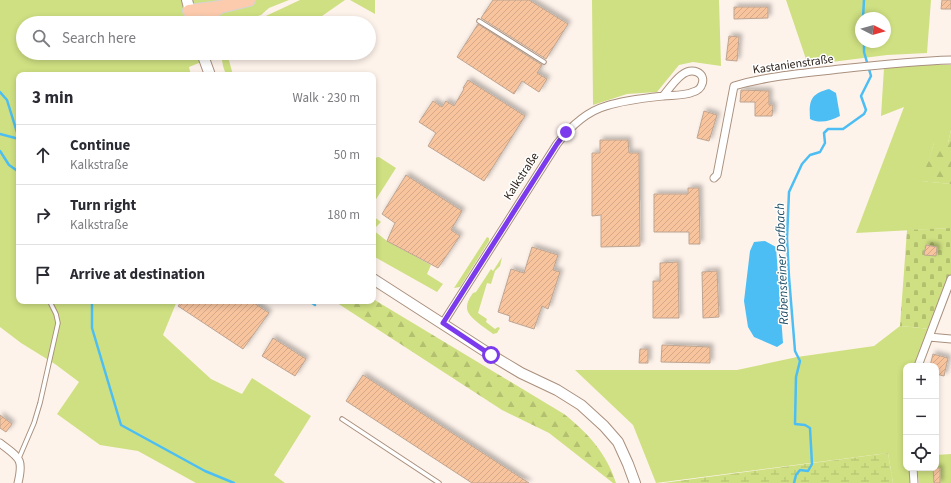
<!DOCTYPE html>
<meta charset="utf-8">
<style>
:root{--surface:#fff;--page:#f2f2f3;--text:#2b2b33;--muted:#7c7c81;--line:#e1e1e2}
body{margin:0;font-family:"Source Sans 3",sans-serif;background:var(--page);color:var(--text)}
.controls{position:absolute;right:12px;bottom:12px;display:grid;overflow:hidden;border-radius:8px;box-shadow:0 2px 6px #0003}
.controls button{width:36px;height:36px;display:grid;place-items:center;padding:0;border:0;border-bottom:1px solid var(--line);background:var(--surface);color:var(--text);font:20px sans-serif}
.compass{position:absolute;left:855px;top:12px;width:36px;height:36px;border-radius:50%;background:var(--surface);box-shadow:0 2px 6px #0003;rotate:96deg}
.stop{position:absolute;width:12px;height:12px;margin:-9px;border:3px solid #7c3aed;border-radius:50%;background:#fff}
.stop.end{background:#7c3aed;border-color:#fff;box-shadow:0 1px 4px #0008}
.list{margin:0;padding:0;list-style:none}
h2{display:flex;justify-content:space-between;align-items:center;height:52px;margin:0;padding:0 16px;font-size:17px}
h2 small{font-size:13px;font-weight:400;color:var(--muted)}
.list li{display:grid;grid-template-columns:26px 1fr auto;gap:12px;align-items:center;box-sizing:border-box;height:60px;padding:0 16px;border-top:1px solid var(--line)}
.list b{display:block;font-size:15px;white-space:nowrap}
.list p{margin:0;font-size:13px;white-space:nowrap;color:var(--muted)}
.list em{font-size:13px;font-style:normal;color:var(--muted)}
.icon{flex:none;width:22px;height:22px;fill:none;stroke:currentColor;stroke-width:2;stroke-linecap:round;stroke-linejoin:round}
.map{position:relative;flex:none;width:951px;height:483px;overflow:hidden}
.search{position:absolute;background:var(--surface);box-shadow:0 2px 6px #0003;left:16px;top:16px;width:360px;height:44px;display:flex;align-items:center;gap:10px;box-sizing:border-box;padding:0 14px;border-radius:22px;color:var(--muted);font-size:15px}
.panel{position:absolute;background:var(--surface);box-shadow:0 2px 6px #0003;left:16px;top:72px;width:360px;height:232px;border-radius:8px}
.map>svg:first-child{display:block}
</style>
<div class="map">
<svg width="951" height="483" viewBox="0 0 951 483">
<defs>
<pattern id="forest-firs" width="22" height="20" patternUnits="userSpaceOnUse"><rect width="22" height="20" fill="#cfe082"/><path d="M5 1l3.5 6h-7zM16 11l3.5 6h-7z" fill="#b2c070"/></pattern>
<pattern id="wetland-marsh" width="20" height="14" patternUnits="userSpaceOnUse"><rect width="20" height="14" fill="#cfe082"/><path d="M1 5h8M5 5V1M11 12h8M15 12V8" fill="none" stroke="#b2c070"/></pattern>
<pattern id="cemetery-stones" width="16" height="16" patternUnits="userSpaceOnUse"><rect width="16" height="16" fill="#cfe082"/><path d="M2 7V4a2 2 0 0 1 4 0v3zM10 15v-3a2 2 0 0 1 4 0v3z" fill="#b2c070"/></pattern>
<pattern id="building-hatch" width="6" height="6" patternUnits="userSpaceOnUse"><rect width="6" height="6" fill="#f7c49e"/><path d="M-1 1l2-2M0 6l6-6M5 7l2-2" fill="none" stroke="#d4a888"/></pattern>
<filter id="shadow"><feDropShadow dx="3" dy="-3" stdDeviation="2" flood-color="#0004"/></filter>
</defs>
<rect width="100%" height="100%" fill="#fef3eb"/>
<!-- green -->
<path fill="#cfe082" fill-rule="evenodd" d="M0 0H289L269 8 261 15 237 23H23V53H227L233 75H226L223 66 221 54 189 67 191 75H19V301H177L163 335 211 379 242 394 252 378 311 416 274 475 285 483H196L138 451 100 445 57 414 79 382 55 364 21 343 0 327Z
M300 0H345L312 23H251Z
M350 0H375V14Z
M592 0H719L721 66 693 62 679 65 657 92 627 94 593 105Z
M786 0H931L927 53 887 55 808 65ZM861 18H885V42H861Z
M917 65H951V130L948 143H934L922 181 951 184V228L856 233 904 107 881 116 884 68Z
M379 157 396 168 373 204V158Z
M373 216 381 222 373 230 387 241 431 265 427 274 443 284 437 292 373 256Z
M487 237 489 238V241L460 287 454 288Z
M502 257 500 266 495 271 491 284 487 283 478 313 487 319 486 322 495 329 498 327 500 328 497 333 493 334C486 328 466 317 467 307 467 302 470 297 473 293L476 292 491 269 493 271Z
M900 326 931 329 916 366H906V468H909L910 483H893L888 453 656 483 633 425 575 370H737L797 357 874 346Z
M951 454V483H919L917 468H936V455Z"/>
<!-- forest -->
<path fill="url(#forest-firs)" d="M951 130V184L921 181 934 143H948Z
M373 299 564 414C588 433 607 454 616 483H613L549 433 502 410 334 301H373Z"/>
<!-- wetland -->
<path fill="url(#wetland-marsh)" d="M888 453 893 483H663Z"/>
<!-- cemetery -->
<path fill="url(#cemetery-stones)" d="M951 228V275L931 329 900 326 907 230Z"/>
<!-- water -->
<path fill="#4cbef4" d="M829 89 836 93 840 116C830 121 820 124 810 119 809 101 810 94 829 89Z
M765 241 776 247 783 343 777 347 754 337 748 327 744 301 750 251 754 242Z"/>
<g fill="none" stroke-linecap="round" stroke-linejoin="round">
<!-- stream -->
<path stroke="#4cbef4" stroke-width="2.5" d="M863 18 864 0
M0 92 7 100 19 139
M0 134 19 139
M0 151 9 165 19 172
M92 301V328L121 425 205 471 234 483
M309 301 315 305
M794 483 796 475 800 470 808 471 812 464 810 428 805 425 795 424 796 377 800 361 795 351 789 277 787 238 789 192 802 164 810 155 820 152 825 143 824 133 828 129H843L864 114 866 110 861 96 871 76 864 52V42"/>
</g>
<!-- building -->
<path fill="url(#building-hatch)" stroke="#bea592" filter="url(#shadow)" d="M493 0H529L568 24 546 59 481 18Z
M942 0H951V9H941Z
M734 7H768V18L734 19Z
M478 24 542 65 537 73 547 79 539 92 522 81 514 94 457 57Z
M729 36 739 37 737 61 726 60Z
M468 80 525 116 484 181 428 146 436 133 419 122 433 101 442 107 446 101 454 106 464 89 463 88Z
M741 90 769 91V105H773L772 116H755V102H740Z
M704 111 717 115 709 141 697 138Z
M600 140H628L629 153H639L640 246 601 247V215L592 216V153H600Z
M406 175 462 211 451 230 460 236 438 268 387 241 395 223 382 214Z
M688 188H699L700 244H689V232H654V194H688Z
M926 245 937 247 936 256 924 255Z
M532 247 558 255 553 270 560 272 548 309 542 306 534 329 509 321 510 316 498 312 511 269 524 273Z
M678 262 679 318H653V281H660V263Z
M717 271 719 317 703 318 702 272Z
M182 301H251L269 313 243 349 178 306Z
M273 338 306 359 295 376 262 356Z
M662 345 710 347V363L661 362Z
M640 349H648V363H639Z
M933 354 948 358 944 376 936 374V366H930Z
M363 375 529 483H472L346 401Z
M0 415 12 424 6 432 0 428Z
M933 468H940V483H934Z"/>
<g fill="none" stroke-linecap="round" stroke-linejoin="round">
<defs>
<path id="lane" d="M479 21 544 62
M342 419 439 483
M19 458 34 423 40 403 58 323 56 314 51 304"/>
<path id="street" d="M714 178 717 175 734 86C768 76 805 73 840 69 877 65 914 61 951 60
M443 323 557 144C570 127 585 112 606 106 624 100 644 98 663 96 673 95 684 96 693 92 697 91 701 88 702 84 704 79 702 74 697 72 683 66 671 87 663 96
M929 337 951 339
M918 366 951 279
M0 443C19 458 24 458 18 483
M913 468 914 483"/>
<path id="secondary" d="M187 0 193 23
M202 53 210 75
M373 279 491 355 521 373 557 390 581 405 604 426 618 442 628 464 635 483"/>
<path id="highway" d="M189 11 220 7 249 0
M205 23 211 14 220 7"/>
</defs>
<!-- lane casing -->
<use href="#lane" stroke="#a9907e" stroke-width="5.5"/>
<!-- street casing -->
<use href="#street" stroke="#a9907e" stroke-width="9"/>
<!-- secondary casing -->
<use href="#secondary" stroke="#a9907e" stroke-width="12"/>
<!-- highway casing -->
<use href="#highway" stroke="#d5d3d1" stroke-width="14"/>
<!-- lane -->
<use href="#lane" stroke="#fff" stroke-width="3.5"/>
<!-- street -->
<use href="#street" stroke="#fff" stroke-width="7"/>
<!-- secondary -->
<use href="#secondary" stroke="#fff" stroke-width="10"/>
<!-- highway -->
<use href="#highway" stroke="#fccbad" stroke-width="12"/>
</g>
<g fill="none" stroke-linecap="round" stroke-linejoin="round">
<!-- route -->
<path stroke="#7c3aed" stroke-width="5" d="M491 355 443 323 557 144 566 132"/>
</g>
<g text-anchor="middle" stroke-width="3" stroke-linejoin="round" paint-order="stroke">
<!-- street labels -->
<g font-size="12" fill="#2c221b" stroke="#fff">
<text transform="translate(793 64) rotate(-8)" y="4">Kastanienstraße</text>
<text transform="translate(521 176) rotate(-57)" y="4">Kalkstraße</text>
</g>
<!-- water labels -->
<g font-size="13" font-style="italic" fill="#214f66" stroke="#fff">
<text transform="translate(781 264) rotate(-92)" y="5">Rabensteiner Dorfbach</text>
</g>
</g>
</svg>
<div class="controls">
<button>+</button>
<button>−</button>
<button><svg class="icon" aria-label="locate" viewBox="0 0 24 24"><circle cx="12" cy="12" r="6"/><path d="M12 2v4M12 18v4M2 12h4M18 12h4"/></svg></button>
</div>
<svg class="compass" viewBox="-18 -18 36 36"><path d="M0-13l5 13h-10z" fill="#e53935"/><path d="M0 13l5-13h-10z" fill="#7c7c81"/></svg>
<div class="stop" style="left:491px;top:355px"></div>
<div class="stop end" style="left:566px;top:132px"></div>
<div class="search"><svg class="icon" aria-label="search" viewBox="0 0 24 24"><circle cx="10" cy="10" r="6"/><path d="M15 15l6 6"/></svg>Search here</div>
<section class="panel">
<h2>3 min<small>Walk · 230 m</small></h2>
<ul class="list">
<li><svg class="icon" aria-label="ahead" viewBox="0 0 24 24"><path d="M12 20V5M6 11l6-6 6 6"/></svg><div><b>Continue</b><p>Kalkstraße</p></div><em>50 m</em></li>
<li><svg class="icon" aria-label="right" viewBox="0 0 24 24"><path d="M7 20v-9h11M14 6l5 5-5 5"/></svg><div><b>Turn right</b><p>Kalkstraße</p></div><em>180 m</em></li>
<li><svg class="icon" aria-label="arrive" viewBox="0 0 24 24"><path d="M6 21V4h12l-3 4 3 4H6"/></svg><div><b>Arrive at destination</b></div></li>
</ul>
</section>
</div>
